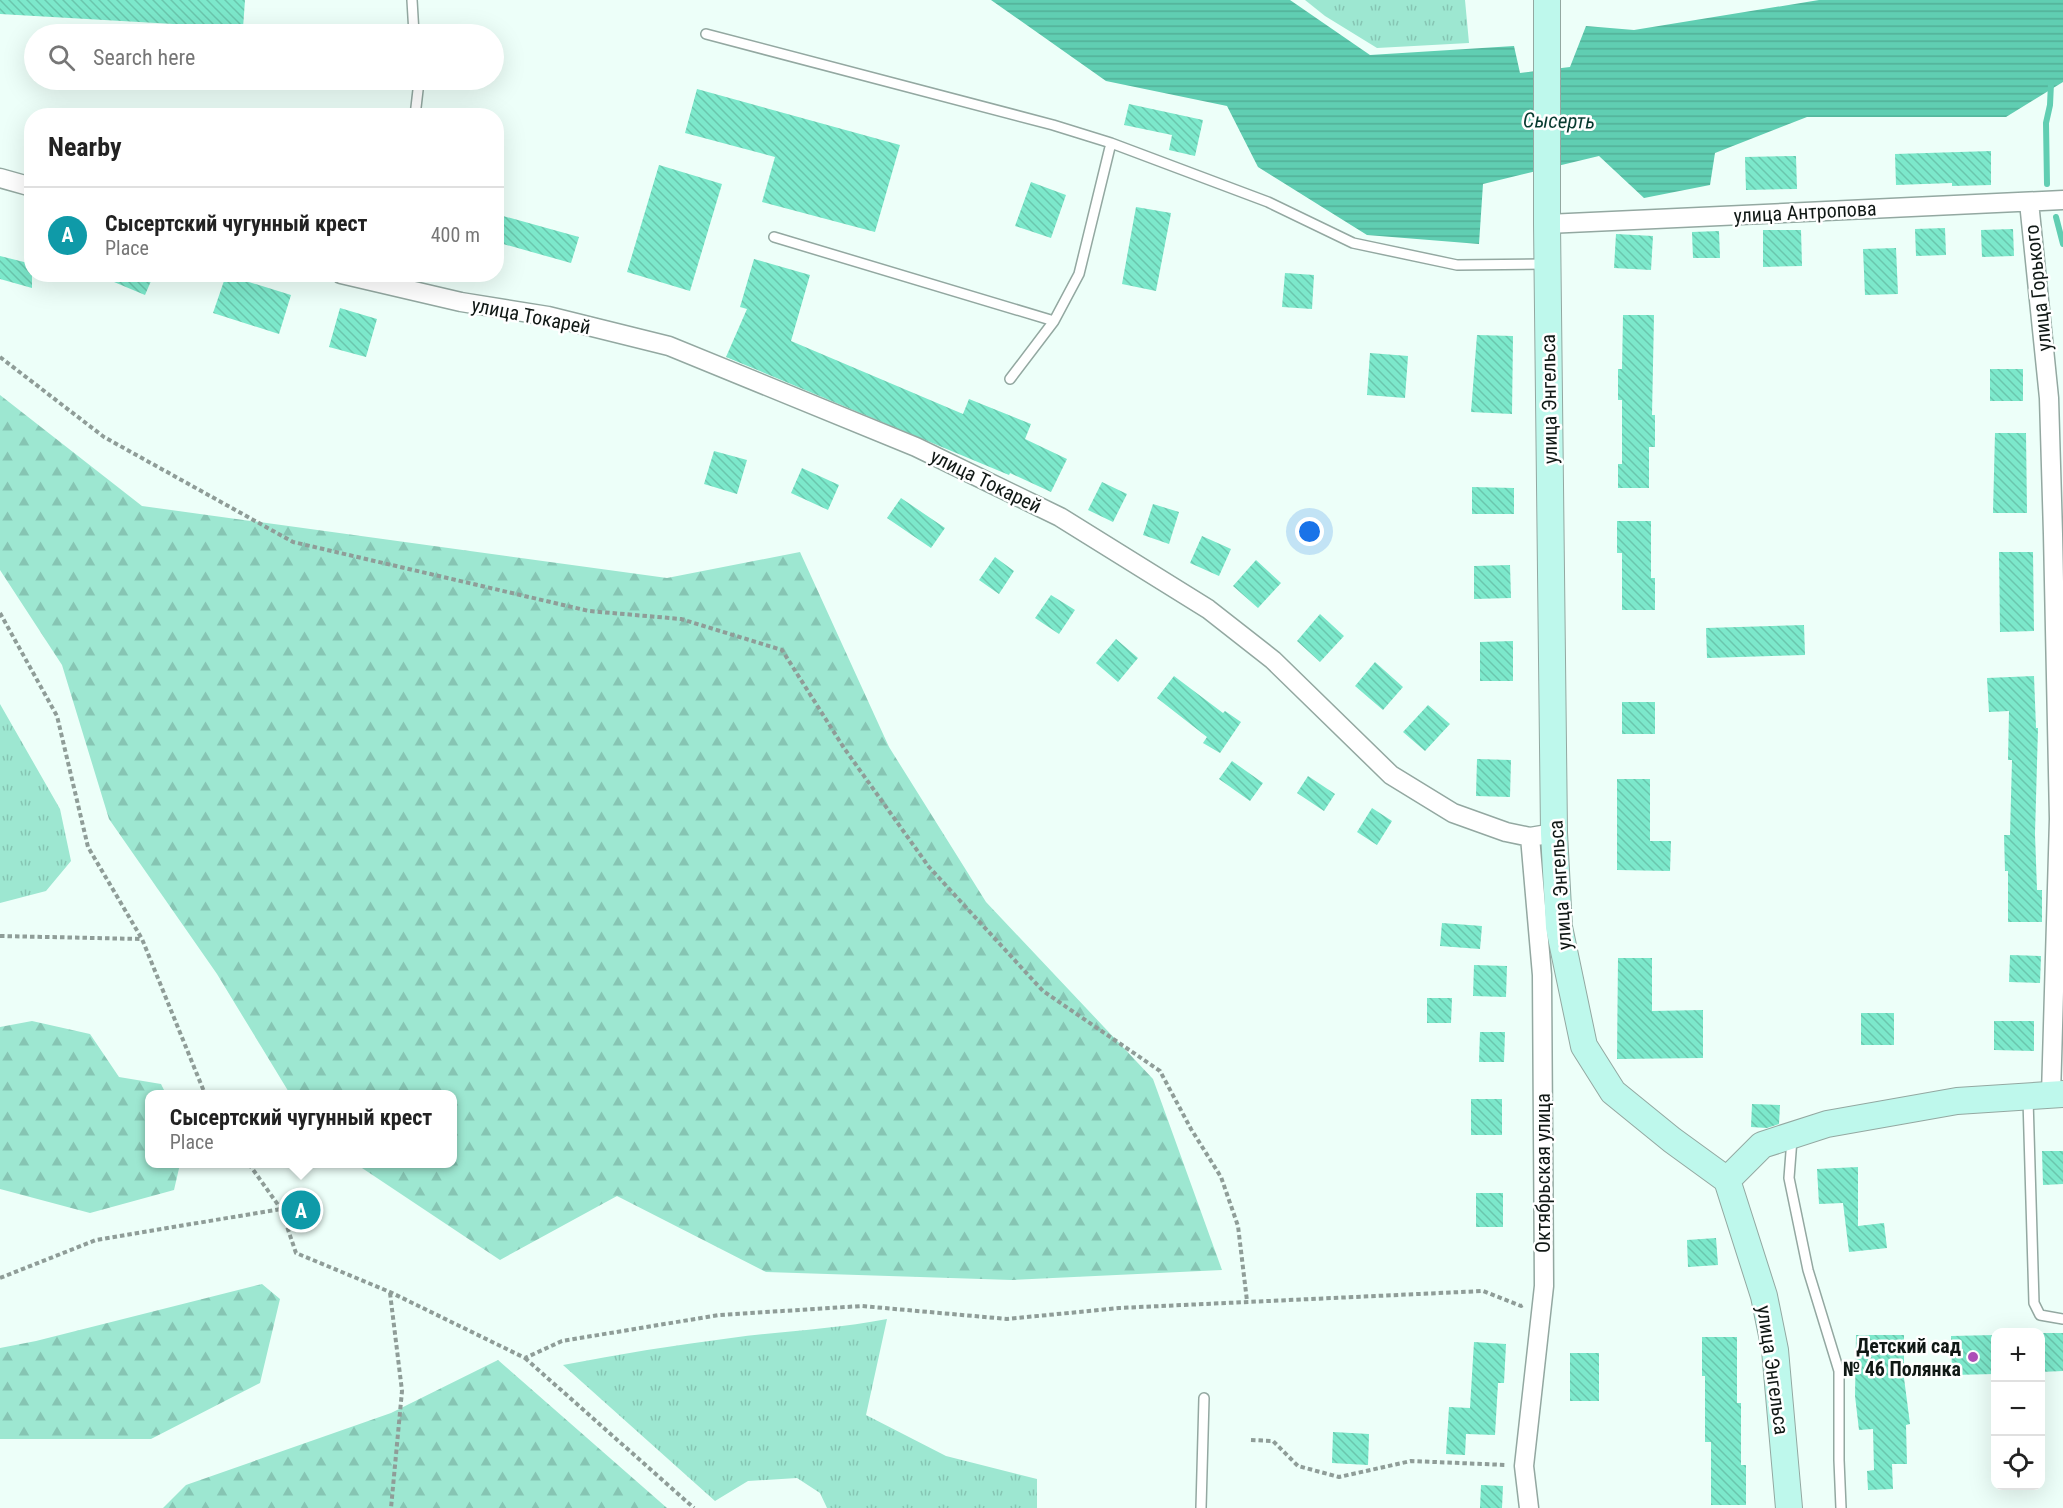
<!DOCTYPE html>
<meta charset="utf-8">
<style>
:root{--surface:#fff;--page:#f2f2f2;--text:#222;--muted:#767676;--line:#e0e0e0;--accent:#1a73e8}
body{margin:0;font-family:"Roboto Condensed",sans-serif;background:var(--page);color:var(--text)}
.controls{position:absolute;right:18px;bottom:18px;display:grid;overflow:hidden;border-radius:12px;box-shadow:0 6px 24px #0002}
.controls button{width:54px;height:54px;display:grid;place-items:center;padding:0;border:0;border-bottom:2px solid var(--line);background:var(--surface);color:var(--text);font:30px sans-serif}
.you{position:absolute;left:1310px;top:532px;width:21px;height:21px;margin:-15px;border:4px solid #fff;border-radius:50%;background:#1a73e8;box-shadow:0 0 0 9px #1a73e833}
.badge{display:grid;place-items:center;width:39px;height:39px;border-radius:50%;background:var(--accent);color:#fff;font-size:20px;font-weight:700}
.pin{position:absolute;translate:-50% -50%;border:3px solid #fff;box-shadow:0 2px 6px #0006}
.popup{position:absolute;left:145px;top:1090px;width:312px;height:78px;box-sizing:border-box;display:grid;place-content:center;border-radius:12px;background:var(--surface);filter:drop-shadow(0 2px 4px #0005);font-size:20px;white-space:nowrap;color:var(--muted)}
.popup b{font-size:22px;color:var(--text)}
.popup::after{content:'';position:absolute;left:50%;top:100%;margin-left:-12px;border:12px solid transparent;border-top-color:var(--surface)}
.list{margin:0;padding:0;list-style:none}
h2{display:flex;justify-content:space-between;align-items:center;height:78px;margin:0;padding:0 24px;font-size:26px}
h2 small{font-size:20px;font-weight:400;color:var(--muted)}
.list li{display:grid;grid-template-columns:39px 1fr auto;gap:18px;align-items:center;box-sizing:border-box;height:96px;padding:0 24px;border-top:2px solid var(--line)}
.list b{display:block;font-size:22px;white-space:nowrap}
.list p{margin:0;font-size:20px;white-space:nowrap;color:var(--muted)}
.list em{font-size:20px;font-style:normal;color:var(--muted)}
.icon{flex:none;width:33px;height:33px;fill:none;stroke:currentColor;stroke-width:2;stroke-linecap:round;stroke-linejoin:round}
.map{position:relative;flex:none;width:2063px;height:1508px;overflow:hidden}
.search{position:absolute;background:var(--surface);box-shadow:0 6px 24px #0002;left:24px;top:24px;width:480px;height:66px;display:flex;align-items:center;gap:15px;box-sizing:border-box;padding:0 21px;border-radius:33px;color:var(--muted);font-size:22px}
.panel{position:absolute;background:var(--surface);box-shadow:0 6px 24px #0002;left:24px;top:108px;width:480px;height:174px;border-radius:24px}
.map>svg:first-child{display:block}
</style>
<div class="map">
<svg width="2063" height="1508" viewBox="0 0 2063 1508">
<defs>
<pattern id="grass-tufts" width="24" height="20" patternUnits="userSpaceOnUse" patternTransform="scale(1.5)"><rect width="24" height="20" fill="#9de7d1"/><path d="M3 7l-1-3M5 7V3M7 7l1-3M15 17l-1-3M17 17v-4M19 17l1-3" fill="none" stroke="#86c5b3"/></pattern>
<pattern id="forest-firs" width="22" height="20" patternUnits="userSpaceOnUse" patternTransform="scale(1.5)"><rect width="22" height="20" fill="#9de7d1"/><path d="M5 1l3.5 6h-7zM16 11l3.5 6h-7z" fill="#86c5b3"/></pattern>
<pattern id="water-rules" width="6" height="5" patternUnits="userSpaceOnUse" patternTransform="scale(1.5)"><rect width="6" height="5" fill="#60ceb2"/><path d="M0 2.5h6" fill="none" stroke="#52b098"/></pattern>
<pattern id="building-back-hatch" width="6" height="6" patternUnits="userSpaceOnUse" patternTransform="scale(1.5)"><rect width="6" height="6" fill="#7ce8cb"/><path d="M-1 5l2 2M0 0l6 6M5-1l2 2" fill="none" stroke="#6ac6ad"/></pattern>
</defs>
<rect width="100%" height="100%" fill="#edfff9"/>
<!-- grass -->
<path fill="url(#grass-tufts)" d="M1305 0H1465L1469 43 1377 48 1325 16Z
M0 704 60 809 71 861 46 891 0 903Z
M887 1319 866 1415 946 1456 1037 1479V1508H827L820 1493 797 1478 748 1481 715 1501 563 1365C619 1354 675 1345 731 1338 783 1331 835 1329 887 1319Z"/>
<!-- forest -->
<path fill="url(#forest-firs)" d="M0 395 142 506 667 578 800 552 889 747 986 902 1153 1079 1222 1270 1012 1280 766 1272 617 1196 500 1260 356 1164H452V1094H290L217 974 109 819 62 665 0 570Z
M32 1021 90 1034 119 1077 161 1084 166 1094H150V1164H180L174 1190 90 1213 0 1189V1027Z
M262 1284 280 1299 260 1383 151 1439H0V1348L36 1341Z
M498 1360 667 1508H163L186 1485 391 1413Z"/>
<!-- water -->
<path fill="url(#water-rules)" d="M991 0H1290L1370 55 1514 46 1520 73 1570 67 1586 26 1634 30 1819 0H2063V82L2006 117H1807L1715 153 1710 185 1644 198 1599 156 1483 184 1479 244 1367 235 1258 167 1227 106 1106 81Z"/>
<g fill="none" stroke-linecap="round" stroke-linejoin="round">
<!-- stream -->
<path stroke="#60ceb2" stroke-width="6" d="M2047 184 2046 123 2050 105 2051 83
M2056 217 2063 244"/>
</g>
<!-- building -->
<path fill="url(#building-back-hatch)" d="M0 0H245L243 28 0 14Z
M697 89 900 145 875 232 762 202 775 157 685 133Z
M1129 104 1203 120 1195 156 1169 150 1172 135 1124 125Z
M1991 151V185L1952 186V183L1896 185 1895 154Z
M1796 156 1797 189 1746 190 1745 157Z
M659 165 722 184 690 291 627 272Z
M1031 182 1066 195 1051 238 1015 226Z
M1136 207 1171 213 1156 291 1122 284Z
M496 214 579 237 571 263 496 242Z
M1945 228 1946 255 1916 256 1915 229Z
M2013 229 2014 256 1982 257 1981 230Z
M1763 230H1801L1802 266 1763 267Z
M1719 231 1720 258H1693L1692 232Z
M1616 234 1653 236 1651 270 1614 268Z
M1896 248 1898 294 1865 295 1863 249Z
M0 256 32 264V288L0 279Z
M754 259 810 275 791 341 963 414 969 399 1031 424 1025 439 1067 459 1051 492 1010 473 1009 475 726 357 747 309 740 307Z
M1285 273 1314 275 1312 309 1282 307Z
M95 274H154L145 295Z
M226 275 291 295 279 334 213 313Z
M340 308 377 319 366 357 329 347Z
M1623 315H1654L1652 415H1655V447H1649V488H1618V464H1622V400H1618V369H1622Z
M1477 335 1513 336 1512 414 1471 412Z
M1370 353 1408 356 1405 398 1367 395Z
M1990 369H2023V401H1990Z
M1995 433H2026L2027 513H1993Z
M714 451 747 460 737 494 704 484Z
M802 468 839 485 828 510 791 493Z
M1102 482 1127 494 1113 522 1088 510Z
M1472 487 1514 488V514H1472Z
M901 498 945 528 931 548 887 518Z
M1153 504 1179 512 1169 544 1143 535Z
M1617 521H1651V578H1655V610H1622V553H1617Z
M1202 536 1231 549 1219 576 1190 563Z
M1999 552H2033L2034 631 2000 632Z
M995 557 1014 571 999 594 979 580Z
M1256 560 1281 583 1258 608 1233 586Z
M1510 565 1511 598 1474 599V566Z
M1051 595 1075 610 1059 634 1035 618Z
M1320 614 1344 636 1320 662 1297 641Z
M1804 625 1805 655 1707 658 1706 628Z
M1116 639 1138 658 1118 682 1096 663Z
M1513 641V681H1480V642Z
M1375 662 1403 687 1383 710 1355 686Z
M1174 676 1223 713 1225 711 1241 722 1220 753 1203 743 1207 737 1157 698Z
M2034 676 2036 728H2038L2035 834 2037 890H2042V922H2008V871H2005L2004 835H2010L2012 760H2008L2009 711 1989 712 1987 678Z
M1622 702H1655V734H1622Z
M1428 705 1450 724 1425 751 1403 732Z
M1477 759 1511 760 1510 797 1476 796Z
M1232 761 1263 783 1250 801 1219 779Z
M1308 776 1335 794 1324 811 1297 793Z
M1617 779H1650V841H1671L1670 871 1617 870Z
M1372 808 1392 821 1377 845 1357 832Z
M1442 923 1482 926 1480 949 1440 946Z
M2010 955 2041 956 2040 983 2009 982Z
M1618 958H1652V1011L1703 1010V1058L1617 1059Z
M1474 965 1507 966 1506 997 1473 996Z
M1427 998H1452L1451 1023H1427Z
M1861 1013H1894V1045H1861Z
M1994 1021H2034V1051L1994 1050Z
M1480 1032H1505L1504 1062H1479Z
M1471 1099H1502V1135H1471Z
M1752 1104 1780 1105 1779 1124 1767 1128 1751 1127Z
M2042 1151H2063V1184L2043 1185Z
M1858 1167V1226L1884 1223 1887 1248 1849 1252 1843 1203 1819 1204 1817 1169Z
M1476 1193H1503V1227H1476Z
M1716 1238 1718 1265 1688 1267 1687 1240Z
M2040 1333H2063V1371L2040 1372Z
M1856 1335H1904V1378L1910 1424 1906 1425 1907 1464H1892L1893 1489 1868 1490 1867 1471 1874 1470 1873 1429 1859 1430 1855 1396Z
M1995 1335V1374L1952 1375 1951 1336Z
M1702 1337H1737V1403H1741V1465H1746V1505H1711V1442H1705V1376H1702Z
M1474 1342 1506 1344 1504 1383H1498L1495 1435 1466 1434 1465 1455 1446 1454 1449 1407 1470 1408Z
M1570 1353H1599V1401H1570Z
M1333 1432 1369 1434 1368 1465 1332 1463Z
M1481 1485 1503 1486 1502 1508H1480Z"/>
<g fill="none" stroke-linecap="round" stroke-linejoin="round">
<defs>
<path id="lane" d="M412 0 414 34
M706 34 1053 125 1111 143
M415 116 418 90V80
M774 237 1054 321
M1010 379 1054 321 1079 274 1111 143 1268 202 1353 243 1457 265 1546 264
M2028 1099 2034 1303 2040 1315 2063 1319
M1792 1139 1789 1178 1808 1270 1839 1371V1460L1841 1508
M1201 1508 1204 1398"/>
<path id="street" d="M0 178 32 187
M2029 202 2049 398 2053 534 2059 819 2051 1095
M1547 224 2063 200
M341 274 461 302 548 316 669 346 916 447 1060 517 1208 609 1273 660 1391 775 1453 813 1506 832 1530 837 1554 833
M1529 1508 1524 1466 1544 1286 1542 975 1530 837"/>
<path id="secondary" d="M1547 0V224L1554 833 1559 927 1584 1046 1613 1092 1672 1140 1727 1180 1764 1296 1775 1350 1789 1508
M1727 1180 1762 1145 1827 1124 1957 1101 2063 1094"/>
</defs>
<!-- lane casing -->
<use href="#lane" stroke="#93a8a1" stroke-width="12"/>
<!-- street casing -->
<use href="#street" stroke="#93a8a1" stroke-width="21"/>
<!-- secondary casing -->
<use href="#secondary" stroke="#93a8a1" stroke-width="28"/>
<!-- path -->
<path stroke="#8f9d98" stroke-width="4" stroke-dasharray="4.5 3" stroke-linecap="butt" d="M0 357 104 437 293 542 589 611 681 619 782 650 844 748 929 867 1043 991 1160 1071 1191 1129 1221 1177 1238 1226 1247 1301
M0 613 57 716 88 847 142 939 205 1094
M0 936 142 939
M249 1164 281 1209 296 1253 390 1292 525 1358 562 1341 719 1315 862 1306 1007 1319 1119 1308 1483 1291 1521 1306 1523 1305
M0 1278 96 1240 281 1209
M390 1293 402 1391 391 1508
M525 1358 694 1508
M1251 1440 1273 1441 1298 1466 1339 1477 1411 1461 1507 1465"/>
<!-- lane -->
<use href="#lane" stroke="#fff" stroke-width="9"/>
<!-- street -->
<use href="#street" stroke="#fff" stroke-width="18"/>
<!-- secondary -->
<use href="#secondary" stroke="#bef8ec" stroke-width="26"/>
</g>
<!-- markers -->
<circle fill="#af50b9" stroke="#fff" stroke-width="2" cx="1973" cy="1357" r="6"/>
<g text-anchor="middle" stroke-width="5" stroke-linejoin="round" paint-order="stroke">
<!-- street labels -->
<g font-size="20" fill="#101815" stroke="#fff">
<text transform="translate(1805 212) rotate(-3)" y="7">улица Антропова</text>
<text transform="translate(2038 288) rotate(-96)" y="7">улица Горького</text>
<text transform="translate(531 316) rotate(11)" y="7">улица Токарей</text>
<text transform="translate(1549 399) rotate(-91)" y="7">улица Энгельса</text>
<text transform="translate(986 481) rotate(26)" y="7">улица Токарей</text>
<text transform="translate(1560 885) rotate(-94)" y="7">улица Энгельса</text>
<text transform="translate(1543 1173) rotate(-90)" y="7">Октябрьская улица</text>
<text transform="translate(1773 1370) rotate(82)" y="7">улица Энгельса</text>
</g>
<!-- poi labels -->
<g font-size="20" font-weight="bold" fill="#101815" stroke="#fff" text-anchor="end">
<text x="1961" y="1353">Детский сад<tspan x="1961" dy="23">№ 46 Полянка</tspan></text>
</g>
<!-- water labels -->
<g font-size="21" font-style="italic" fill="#073b30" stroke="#fff">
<text transform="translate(1559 121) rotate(1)" y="7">Сысерть</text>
</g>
</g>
</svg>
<div class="controls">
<button>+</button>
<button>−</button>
<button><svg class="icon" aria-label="locate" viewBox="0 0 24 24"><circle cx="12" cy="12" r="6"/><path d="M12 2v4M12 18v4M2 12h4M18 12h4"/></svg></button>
</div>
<div class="you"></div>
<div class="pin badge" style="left:301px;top:1210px;background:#0f9aa8">A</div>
<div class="popup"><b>Сысертский чугунный крест</b>Place</div>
<div class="search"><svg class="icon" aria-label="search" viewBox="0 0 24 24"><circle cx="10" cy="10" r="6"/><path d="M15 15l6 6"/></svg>Search here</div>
<section class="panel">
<h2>Nearby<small></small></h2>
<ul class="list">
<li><span class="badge" style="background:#0f9aa8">A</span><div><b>Сысертский чугунный крест</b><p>Place</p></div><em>400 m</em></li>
</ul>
</section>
</div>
